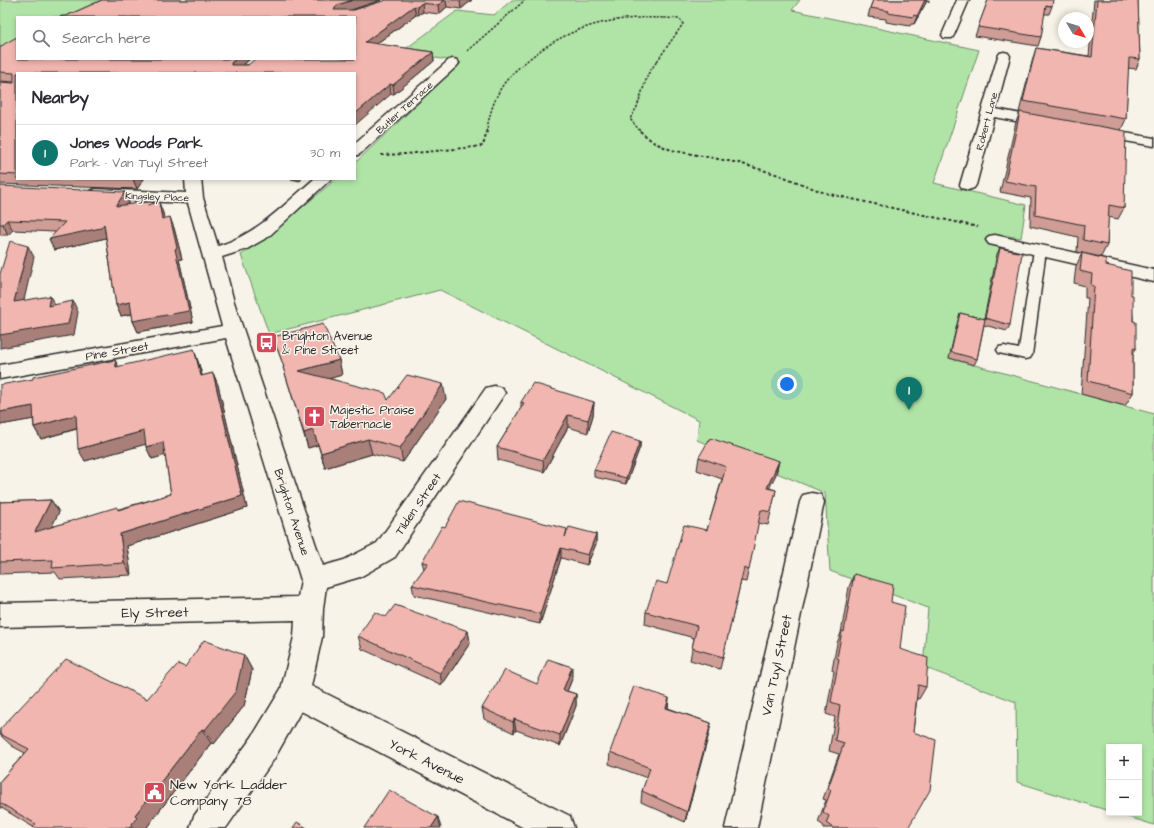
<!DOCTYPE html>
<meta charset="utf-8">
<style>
:root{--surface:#fff;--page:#f7f7f7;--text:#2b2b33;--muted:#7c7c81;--line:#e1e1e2;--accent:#0f766e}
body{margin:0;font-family:"Architects Daughter",sans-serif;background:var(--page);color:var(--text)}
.controls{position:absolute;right:12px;bottom:12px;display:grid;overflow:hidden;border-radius:0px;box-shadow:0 2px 6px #0003}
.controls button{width:36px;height:36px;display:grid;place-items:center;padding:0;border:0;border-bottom:1px solid var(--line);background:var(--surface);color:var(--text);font:20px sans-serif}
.compass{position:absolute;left:1058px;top:12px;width:36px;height:36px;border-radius:50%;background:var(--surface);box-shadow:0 2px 6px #0003;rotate:128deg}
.you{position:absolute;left:787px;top:384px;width:14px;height:14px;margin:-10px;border:3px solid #fff;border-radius:50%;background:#1a73e8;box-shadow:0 0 0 6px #1a73e833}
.badge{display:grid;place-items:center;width:26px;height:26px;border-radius:50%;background:var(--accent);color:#fff;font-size:13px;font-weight:700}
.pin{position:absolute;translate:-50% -33px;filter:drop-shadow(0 1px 2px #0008)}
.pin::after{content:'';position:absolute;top:21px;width:14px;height:12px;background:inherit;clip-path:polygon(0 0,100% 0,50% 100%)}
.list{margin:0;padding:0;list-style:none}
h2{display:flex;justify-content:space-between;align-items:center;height:52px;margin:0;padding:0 16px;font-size:17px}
h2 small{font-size:13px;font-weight:400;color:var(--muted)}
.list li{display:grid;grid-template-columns:26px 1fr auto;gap:12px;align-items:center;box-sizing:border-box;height:56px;padding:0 16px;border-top:1px solid var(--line)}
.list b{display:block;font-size:15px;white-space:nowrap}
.list p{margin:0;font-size:13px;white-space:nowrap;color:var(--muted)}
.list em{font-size:13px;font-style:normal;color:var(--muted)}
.icon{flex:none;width:22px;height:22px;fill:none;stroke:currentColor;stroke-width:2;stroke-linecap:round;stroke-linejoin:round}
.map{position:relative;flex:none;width:1154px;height:828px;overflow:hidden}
.search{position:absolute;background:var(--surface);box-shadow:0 2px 6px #0003;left:16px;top:16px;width:340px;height:44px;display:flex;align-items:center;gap:10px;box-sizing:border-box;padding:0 14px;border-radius:0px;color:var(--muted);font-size:15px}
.panel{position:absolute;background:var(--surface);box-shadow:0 2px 6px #0003;left:16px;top:72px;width:340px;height:108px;border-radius:0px}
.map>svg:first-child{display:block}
</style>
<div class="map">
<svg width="1154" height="828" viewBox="0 0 1154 828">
<rect width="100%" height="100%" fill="#f7f3e8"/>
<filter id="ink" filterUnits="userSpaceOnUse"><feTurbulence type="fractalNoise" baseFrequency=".025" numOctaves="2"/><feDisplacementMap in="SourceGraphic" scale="8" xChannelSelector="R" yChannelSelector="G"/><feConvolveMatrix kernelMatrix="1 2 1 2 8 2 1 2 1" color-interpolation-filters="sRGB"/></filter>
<g filter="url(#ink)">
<!-- green -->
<path fill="#b0e4a6" stroke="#6e8868" d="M0 0H102L70 17H17V46L0 55Z
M512 0H800L792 10 979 50 934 183 1026 205 1021 238 1002 235 983 325 949 358 1154 414V825L1116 813H1139V747H1109V811L1017 782 1016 702 923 667 928 608 830 571 825 493 697 440 699 420 440 290 269 334 241 255 269 235 336 179H355V163L461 63 456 61 400 53 457 11 494 15Z"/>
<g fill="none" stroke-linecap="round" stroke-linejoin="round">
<defs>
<path id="lane" d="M1040 246 1044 247 1046 250 1032 355 1030 358 1025 359 999 353 997 350 999 347 1004 346 1019 349 1034 250 1036 247Z"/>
<path id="street" d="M957 0H969L954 35 952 38H944L942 35Z
M1004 52 1008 53 1010 56 996 109 1051 120 1053 123 1051 126 1046 127 994 117 976 185 974 188 968 190 962 188 960 185 998 56 1000 53Z
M453 59 457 60 459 63 457 66 360 154 355 156V143L449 60Z
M1096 128 1154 138V146L1091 135 1089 132 1091 129Z
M185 179H201L203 198 218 246C257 234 284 205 314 179H331L268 237 247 249 222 257 234 302 323 566 344 560 377 543 486 388 494 386 502 388 505 393 395 557 360 577 326 587 323 608 322 637 311 686 570 816 574 828H524L301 711 274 759 226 828H190L194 816 252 737 281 689 294 637 295 620 0 627V603L298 597 301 580 226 338 0 379V365L222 326 188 203 96 199 90 197 88 194 90 191 96 189 186 193Z
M995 235 1154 270V282L989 244 986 240 989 236Z
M812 493 821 495 824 502 757 828H725L800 502 803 495Z"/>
</defs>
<!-- lane casing -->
<use href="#lane" stroke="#2b2b2b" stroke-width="3"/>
<!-- street casing -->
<use href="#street" stroke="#2b2b2b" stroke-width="3"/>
<!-- path-far1 -->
<path stroke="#2b2b2b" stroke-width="1.5" stroke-dasharray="2.5 1.5" stroke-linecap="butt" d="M467 51 525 0
M486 132C489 119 492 105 498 94 504 80 517 69 528 60 574 22 622 14 680 19L683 24 648 74 637 107 630 119 641 132"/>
<!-- path -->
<path stroke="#2b2b2b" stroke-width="2" stroke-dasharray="3 2.5" stroke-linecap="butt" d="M640 131 653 142 671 150 739 163 779 175 825 193 978 227
M381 155 406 154 483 146 487 131"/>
<!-- lane -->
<use href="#lane" fill="#f7f3e8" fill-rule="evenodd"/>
<!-- street -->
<use href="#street" fill="#f7f3e8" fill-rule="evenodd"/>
</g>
<!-- wall -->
<path fill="#cf9d96" stroke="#2b2b2b" d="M102 0H381L350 10H354L386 0H472L461 9 447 7 439 14 423 12 418 15H416L376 44 433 52 434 61 394 94 17 73V179H144L137 189 0 184V82L14 83V82L0 81V47L250 59 243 65 355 59 66 16Z
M873 0H929V2L927 1 914 24H911L910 26 886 22V19L868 17 870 8Z
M988 0 1052 6 1049 14H1044L1041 37 1038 46 975 36Z
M1094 0H1138L1140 59 1136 69 1128 68 1126 119 1121 130 1124 208 1118 219 1108 217 1107 245 1101 257 1077 252 1078 237 1030 226 1031 198 1000 192 1016 122 1020 112H1019L1033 58 1036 48 1089 56Z
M291 179H302L300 181Z
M0 186 129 202 128 205H148L163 213 164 218 174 228 182 259H179L193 322 138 332 133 321 132 314 121 316 116 305 106 238 54 250 55 232 13 230 8 235H0Z
M1000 248 1010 325 1007 331 984 325 977 359 974 365 949 358 958 320 960 313 984 319 997 254Z
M1082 253 1106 265 1131 295 1136 349 1133 353V393L1125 406 1081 394 1088 298H1085V286L1074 283 1076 266Z
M273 337 339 360 342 375 329 378 388 400 446 399 403 462 372 454 325 468 318 445 308 448 283 367H284Z
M198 361 202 376 213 373 218 385 247 508 127 546 131 575 60 579 55 572 0 574V502L51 500 59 512 51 527 119 509 171 494 165 455 152 459 145 444 85 461 77 429 41 439 34 427 33 419 0 425 119 367Z
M521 402H594L593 415 588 433 568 427 544 472 498 460 497 447 521 408Z
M640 441V447L626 484 594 477V470Z
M699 457 779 461 776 474 769 488 776 490 768 525 758 523 746 582 741 581 720 669 690 660 694 638 645 624 646 612 707 530 722 479 697 470Z
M445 527 567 531 596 534V544L587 565 561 558 540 624 414 595 412 585 424 569 422 562Z
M854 574 891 602 900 649 926 687 919 699 917 698 913 732 908 828H823L824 826 818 822 826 800 823 799 839 754 829 751 835 717 826 714 834 671 832 670 837 643 841 633 849 587Z
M386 617 468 631 470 643 442 685 362 649 358 636Z
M244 655 252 670 244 706 214 744 211 743 147 827H33L0 807V781L25 753 12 746 0 735V729L147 699 185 667Z
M572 679 567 691 576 694V706L560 746 516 730 514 733 484 719 482 708 537 684Z
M669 698 668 708 711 723 685 822 641 802 642 791 647 778 609 764 610 752Z"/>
<!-- shaded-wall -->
<path fill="#a97f7a" stroke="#2b2b2b" d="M353 0H381L339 14 334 10 337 5Z
M445 0H446L447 7 439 14 438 5Z
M461 0H472L461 9 460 1Z
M925 0H927V1L914 24 917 16Z
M422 3 423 12 418 15 417 7Z
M414 6 416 15 366 51 365 42Z
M433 52 434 61 394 94 393 85Z
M236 59H250L234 72 231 65V63Z
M390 84 391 94 355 125V114Z
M133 179H144L137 189Z
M125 192 129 202 120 217 116 206Z
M159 202 163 213 166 229 162 219Z
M170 217 174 228 182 259H179L193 322 138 332 133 321 175 249Z
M7 220 13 230 8 235 3 224Z
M104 224 106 238 54 250 49 239Z
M28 246 34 257 21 313 14 302Z
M50 296 56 307 48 306Z
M73 301 78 312 74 335 0 348V335Z
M130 302 135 313 121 316 116 305Z
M194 349 198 361 206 388 201 376Z
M115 360 121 371 116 367Z
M339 360 342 375 303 386 299 371Z
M213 373 218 385 247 508 127 546 131 575 124 563 120 534 242 496Z
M443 384 446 399 403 462 400 448Z
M594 402 593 415 588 433V420Z
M33 406 40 418 0 425V412Z
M76 415 82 427 41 439 34 427Z
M568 415V427L544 472 543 460Z
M313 430 318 445 308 448 304 433Z
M144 431 150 443 85 461 78 449Z
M368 439 372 454 325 468 321 453Z
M640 441V447L626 484V478Z
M163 442 169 454 152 459 146 447Z
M779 461 776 474 764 500 767 488Z
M51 500 59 512 43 544 35 532Z
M596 534V544L587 565 588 555Z
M561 548V558L540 624V614Z
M468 631 470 643 442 685 440 673Z
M244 655 252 670 244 706 214 744 205 730Z
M572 667V679L563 702V690Z
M576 694V706L560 746V735Z
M669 698 668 710 666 708Z
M514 719 516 730 514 733 513 722Z
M711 723 709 734 685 822 687 812Z
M202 729 211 743 147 827 148 828H129L135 815Z
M438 817 441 828H431Z"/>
<!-- building -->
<path fill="#f1b6af" stroke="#2b2b2b" d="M102 0H353L337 5 334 10H354L386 0H445L438 5 422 3 417 7 414 6 365 42 433 52 393 85 390 84 355 114V73H17V175L0 174V82L14 83V73L0 72V47L6 43 17 37V59H236L231 63V65H248L255 59H355V17H59L62 16H66Z
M873 0H925L917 16 914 15 913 17 888 13 889 11 870 8Z
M988 0H1053L1052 6 1046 5 1041 37 978 27Z
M1097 0H1138L1140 59 1129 58 1126 119 1023 101 1036 48 1092 57Z
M1020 112 1126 131 1124 208 1109 205 1107 245 1083 240 1084 225 1035 215 1036 187 1005 181Z
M0 186 125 192 116 206 147 202 148 205 159 202 162 219 170 217 177 248 175 249 189 311 133 321 130 302 116 305 104 224 101 228 49 239 65 222 7 220 3 224H0Z
M10 241 28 246 14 302 50 296 48 306 73 301 68 324 0 335V274Z
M1000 248 1022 253 1010 325 985 318Z
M1082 253 1106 259V265L1131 271V295H1133V321L1136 322V349L1133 348V393L1088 381 1094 286 1091 285 1092 274 1080 271Z
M960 313 985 319 977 359 951 352Z
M323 324 339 360 299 371 385 393 388 400 407 375 443 384 400 448 368 439 321 453 313 430 304 433 283 367H284L273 337Z
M194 349 201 376 213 373 242 496 120 534 124 563 52 568 53 560 0 562V502L51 500 35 532 117 507 118 510 171 494 163 442 146 447 144 431 78 449 76 415 34 427 33 406 0 412V385L33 379V377L115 360 116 367Z
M533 383 594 402 588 420 568 415 543 460 497 447 524 403 521 402Z
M611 432 640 441 626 478 594 470Z
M710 438 779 461 767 488 776 490 771 512 761 510 749 570 744 568 723 657 692 648 697 626 646 612 656 581 667 584 684 525 707 530 726 467 699 457Z
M459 501 567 529 565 537 569 527 596 534 588 555 561 548 540 614 412 585 428 563 422 562 442 526 445 527Z
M854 574 893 585 891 602 905 606 900 649 928 658 926 687 918 685 913 732 936 740 930 790 908 828H833L826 823 829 816 823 812 831 790 828 788 844 743 835 740 840 705 831 702 839 659 837 658 842 631 844 632Z
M395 605 468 631 440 673 358 636 375 612 386 617Z
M204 640 244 655 236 691 205 730 202 729 135 815 137 817 129 828H34L33 827 36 824 0 803V781L29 749 0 734V729L66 659 147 699 178 664 185 667Z
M548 659 572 667 563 690 576 694 560 735 514 719 513 722 482 708 505 670 537 684Z
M634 686 669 698 666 708 711 723 687 812 642 791 650 768 610 752Z
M389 790 438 817 431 828H364Z
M297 822 307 828H293Z"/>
</g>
<!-- icons -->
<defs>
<symbol id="bus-square" viewBox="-11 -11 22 22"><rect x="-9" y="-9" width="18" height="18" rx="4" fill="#d1495b" stroke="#f7f3e8"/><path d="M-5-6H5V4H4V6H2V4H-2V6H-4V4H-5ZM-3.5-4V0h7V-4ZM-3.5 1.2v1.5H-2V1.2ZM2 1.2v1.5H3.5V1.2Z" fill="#fff"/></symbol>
<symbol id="church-square" viewBox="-11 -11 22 22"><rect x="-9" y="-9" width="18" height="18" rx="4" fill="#d1495b" stroke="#f7f3e8"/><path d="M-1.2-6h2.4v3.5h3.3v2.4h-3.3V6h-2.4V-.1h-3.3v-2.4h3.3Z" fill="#fff"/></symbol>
<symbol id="civic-square" viewBox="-11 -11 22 22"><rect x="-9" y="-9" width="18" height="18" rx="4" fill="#d1495b" stroke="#f7f3e8"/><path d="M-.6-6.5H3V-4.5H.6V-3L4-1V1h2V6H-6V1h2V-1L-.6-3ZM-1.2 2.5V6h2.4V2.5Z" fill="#fff"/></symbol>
</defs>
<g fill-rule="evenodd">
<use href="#bus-square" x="254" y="330" width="25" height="25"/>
<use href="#church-square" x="302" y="404" width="25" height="25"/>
<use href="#civic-square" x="142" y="780" width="25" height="25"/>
</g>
<g text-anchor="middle" stroke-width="3" stroke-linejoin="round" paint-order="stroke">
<!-- far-street labels -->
<g font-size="10" fill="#2b2b2b" stroke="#f7f3e8">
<text transform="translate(404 107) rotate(-42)" y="4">Butler Terrace</text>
<text transform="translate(986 121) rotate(-75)" y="4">Robert Lane</text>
<text transform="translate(157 196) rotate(2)" y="4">Kingsley Place</text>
</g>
<!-- poi labels -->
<g font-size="12" fill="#2b2b2b" stroke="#f7f3e8" text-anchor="start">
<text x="282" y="340">Brighton Avenue<tspan x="282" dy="14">&amp; Pine Street</tspan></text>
<text x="330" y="414">Majestic Praise<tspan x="330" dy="14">Tabernacle</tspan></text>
</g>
<!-- street labels -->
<g font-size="12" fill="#2b2b2b" stroke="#f7f3e8">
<text transform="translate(117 351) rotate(-10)" y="4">Pine Street</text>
<text transform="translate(418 504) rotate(-56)" y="4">Tilden Street</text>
<text transform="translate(292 512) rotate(72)" y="4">Brighton Avenue</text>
</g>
<!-- near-street labels -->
<g font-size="14" fill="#2b2b2b" stroke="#f7f3e8">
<text transform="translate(155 612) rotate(-1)" y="5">Ely Street</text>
<text transform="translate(776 665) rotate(-78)" y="5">Van Tuyl Street</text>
<text transform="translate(427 761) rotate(27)" y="5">York Avenue</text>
</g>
<!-- near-poi labels -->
<g font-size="14" fill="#2b2b2b" stroke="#f7f3e8" text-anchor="start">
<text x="170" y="789">New York Ladder<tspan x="170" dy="16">Company 78</tspan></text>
</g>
</g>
</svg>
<div class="controls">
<button>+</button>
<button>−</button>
</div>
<svg class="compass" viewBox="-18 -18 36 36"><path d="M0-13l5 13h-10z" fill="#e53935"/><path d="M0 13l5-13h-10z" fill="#7c7c81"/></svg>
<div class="you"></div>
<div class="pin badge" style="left:909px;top:410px">1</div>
<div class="search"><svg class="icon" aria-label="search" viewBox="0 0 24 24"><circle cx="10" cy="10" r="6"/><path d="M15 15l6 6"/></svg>Search here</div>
<section class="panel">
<h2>Nearby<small></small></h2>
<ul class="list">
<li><span class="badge">1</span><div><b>Jones Woods Park</b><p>Park · Van Tuyl Street</p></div><em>30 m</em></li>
</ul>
</section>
</div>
